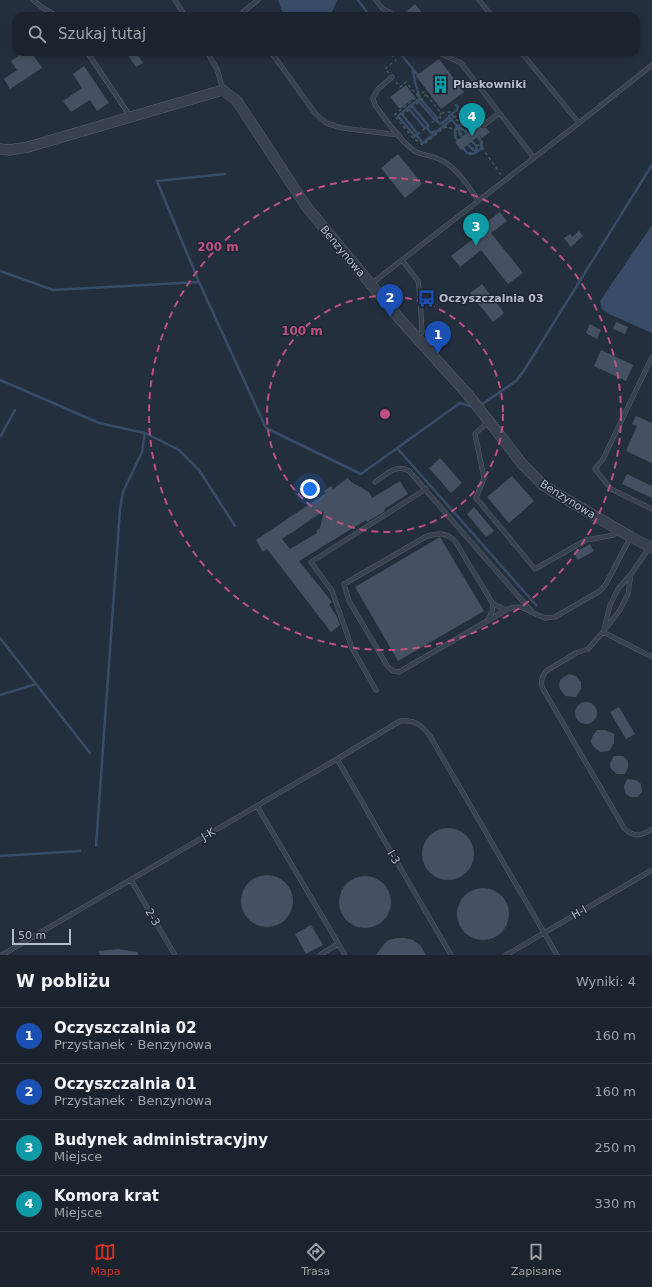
<!DOCTYPE html>
<html lang="pl">
<meta charset="utf-8">
<style>
:root{--surface:#1b232e;--page:#242b36;--text:#f1f3f6;--muted:#a0a4aa;--line:#39404a;--accent:#d93025}
body{margin:0;font-family:"DejaVu Sans",sans-serif;background:var(--page);color:var(--text)}
.scale{position:absolute;left:12px;bottom:10px;width:59px;box-sizing:border-box;padding-left:4px;border:2px solid #b4bcc9;border-top:0;font-size:11px;line-height:14px;white-space:nowrap;color:#b4bcc9;-webkit-text-stroke:3px #1d2633;paint-order:stroke}
.you{position:absolute;left:310px;top:489px;width:14px;height:14px;margin:-10px;border:3px solid #fff;border-radius:50%;background:#1a73e8;box-shadow:0 0 0 6px #1a73e833}
.badge{display:grid;place-items:center;width:26px;height:26px;border-radius:50%;background:var(--accent);color:#fff;font-size:13px;font-weight:700}
.pin{position:absolute;translate:-50% -33px;filter:drop-shadow(0 1px 2px #0008)}
.pin::after{content:'';position:absolute;top:21px;width:14px;height:12px;background:inherit;clip-path:polygon(0 0,100% 0,50% 100%)}
.list{margin:0;padding:0;list-style:none}
h2{display:flex;justify-content:space-between;align-items:center;height:52px;margin:0;padding:0 16px;font-size:17px}
h2 small{font-size:13px;font-weight:400;color:var(--muted)}
.list li{display:grid;grid-template-columns:26px 1fr auto;gap:12px;align-items:center;box-sizing:border-box;height:56px;padding:0 16px;border-top:1px solid var(--line)}
.list b{display:block;font-size:15px;white-space:nowrap}
.list p{margin:0;font-size:13px;white-space:nowrap;color:var(--muted)}
.list em{font-size:13px;font-style:normal;color:var(--muted)}
.icon{flex:none;width:22px;height:22px;fill:none;stroke:currentColor;stroke-width:2;stroke-linecap:round;stroke-linejoin:round}
.map{position:relative;flex:none;width:652px;height:955px;overflow:hidden}
.search{position:absolute;background:var(--surface);box-shadow:0 2px 6px #0003;left:12px;right:12px;top:12px;height:44px;display:flex;align-items:center;gap:10px;box-sizing:border-box;padding:0 14px;border-radius:12px;color:var(--muted);font-size:15px}
.sheet{height:276px;background:var(--surface)}
nav{display:flex;justify-content:space-around;align-items:center;box-sizing:border-box;height:56px;border-top:1px solid var(--line);background:var(--surface);font-size:11px;color:var(--muted)}
nav a{display:grid;justify-items:center;gap:2px}
nav .on{color:var(--accent)}
.map>svg:first-child{display:block}
</style>
<div class="map">
<svg width="652" height="955" viewBox="0 0 652 955">
<rect width="100%" height="100%" fill="#242f3e"/>
<!-- water -->
<path fill="#394c67" d="M278 0H337L333 10 328 16H286L282 11Z
M652 225V333L609 314 602 309 600 301Z"/>
<g fill="none" stroke-linecap="round" stroke-linejoin="round">
<!-- stream -->
<path stroke="#394c67" stroke-width="2.5" d="M358 0 370 16
M399 52 418 75
M413 70 415 82 420 98 398 116 414 135 417 136 423 143 452 119
M420 98 436 117V120
M418 100 434 119 436 120 440 124 450 117
M411 105 428 125 427 128
M456 105 458 107 457 110 449 116 457 126 464 130 468 136
M408 108 425 128H427L431 133 435 131
M401 113 417 133V136
M461 124 468 126 481 141V149L473 154 467 153 455 137V130L457 126Z
M458 127 460 134 463 138
M471 140 476 146 477 152
M466 142 472 149 477 152
M0 271 53 290 199 282 266 428 361 474 460 403 470 406
M199 282 157 181 225 174
M0 380 99 423 145 433 179 450 199 470 235 526
M481 405 516 381 525 369 652 165
M0 437 15 410
M397 448 536 605
M0 638 90 753
M0 695 36 684
M96 846 120 509 123 492 142 452 145 433
M0 856 80 851"/>
</g>
<!-- building -->
<path fill="#455162" fill-rule="evenodd" d="M415 4 425 16H411L407 11Z
M24 52H31L42 68 10 89 4 79 17 70 11 61Z
M126 52H136L143 63 136 67Z
M439 59 464 92 441 109 416 76Z
M84 66 109 103 97 111 90 100 71 112 63 101 82 88 73 74Z
M406 85 415 97 400 109 390 97Z
M482 122 481 127 483 128H486L490 132 482 138 480 135 461 150 455 142Z
M398 154 422 184 405 198 381 168Z
M500 212 507 221 491 233 523 273 508 284 481 250 460 267 451 256 474 238 471 234Z
M579 231 583 236 571 247 564 238 570 234 572 237Z
M482 284 504 313 493 322 470 293Z
M616 322 628 327 625 334 613 329Z
M590 324 601 330 597 339 586 333Z
M601 350 633 365 626 381 594 366Z
M636 416 652 423V463L626 451 637 426 632 424Z
M440 458 462 483 451 493 429 468Z
M627 474 652 486V498L622 484Z
M512 476 534 501 509 523 487 497Z
M348 478 351 482 369 492 372 498 400 481 408 494 384 509 385 511 367 522 366 520 299 561 332 602 329 605 337 617 340 625 331 632 267 549 263 552 256 540 326 493 324 491 331 486 333 489ZM324 511 320 528 316 531 317 533 290 549 282 539Z
M474 507 494 531 486 537 467 514Z
M440 537 484 611 398 661 355 587Z
M590 544 594 551 578 560 574 553Z
M569 674 576 676 581 682V689L576 697 565 696 560 689 559 685 560 680 564 677Z
M575 713a11 11 0 1 1 22 0a11 11 0 1 1-22 0Z
M619 707 635 734 626 739 610 712Z
M597 730H605L614 734V743L609 751 600 752 593 746 591 742 592 737Z
M614 756H623L628 761V768L625 774H617L611 769 610 763Z
M627 779 636 780 641 784 642 792 637 797H630L625 793 624 786Z
M422 854a26 26 0 1 1 52 0a26 26 0 1 1-52 0Z
M241 901a26 26 0 1 1 52 0a26 26 0 1 1-52 0Z
M339 902a26 26 0 1 1 52 0a26 26 0 1 1-52 0Z
M457 914a26 26 0 1 1 52 0a26 26 0 1 1-52 0Z
M311 925 323 945 306 954 295 934Z
M397 938H405L413 940 420 945 426 955H376L385 943 389 940Z
M118 949 138 952V955H100L99 951Z"/>
<g fill="none" stroke-linecap="round" stroke-linejoin="round">
<defs>
<path id="service" d="M33 0 43 8 57 16
M175 0 185 16
M376 0 382 8 395 16
M479 0 492 16
M246 16 243 12 258 0
M87 52 130 116
M207 52 217 69 223 90
M271 52 315 113 326 123 342 128 399 135
M437 52 461 63 534 158
M521 52 579 123
M392 77 378 89 373 98 375 105C386 120 398 138 413 150 421 156 432 155 441 160 457 168 468 186 478 200
M484 125 499 113
M402 260 418 281 420 296 422 332 416 337
M371 284 579 123 652 65
M652 357 603 459 595 469 611 489 652 509
M489 421 475 434 484 478 476 498 535 569 586 540 614 535 617 529
M375 482C386 475 396 463 409 471L533 613 545 618 555 617 600 591 606 584 630 538
M631 574 628 594 620 610 603 632 588 649 576 653 546 671C542 677 540 682 543 689L624 828C634 838 641 836 652 829
M493 604 506 610
M487 621 492 612 493 604 455 541C445 532 439 533 427 536L344 584 349 601 388 667 393 671 399 672 506 610C517 604 524 608 533 613
M604 630 610 605 618 589 631 574 649 548
M603 632 652 657
M376 690 352 648 332 591 311 562 426 489
M337 759 451 955
M257 806 345 955
M131 880 175 955
M2 955 337 759 400 721C414 719 422 725 430 736L557 955
M320 955 338 944
M506 955 652 870"/>
<path id="tertiary" d="M0 149 9 150 28 147 223 90 237 101 306 206 398 317 470 397 523 465 543 485 554 492 631 537 652 548"/>
</defs>
<!-- service casing -->
<use href="#service" stroke="#565f6c" stroke-width="5"/>
<!-- tertiary casing -->
<use href="#tertiary" stroke="#565f6c" stroke-width="11"/>
<!-- path -->
<path stroke="#44595c" stroke-width="1.5" stroke-dasharray="3 3" stroke-linecap="butt" d="M395 52 398 56 403 52
M389 73 385 69 396 60 391 54 393 52
M396 82 400 87 406 82 418 96 394 115 413 138 423 145 445 127 461 130 462 122
M416 94 424 92 441 113 450 112 456 120 467 123 473 129
M440 116 441 121 447 128
M454 118 465 109 475 114 478 117 482 115 484 117
M397 119 425 97V94
M454 136 460 135 467 130V123
M479 136 482 141 483 149 501 175
M413 138 440 116 441 113
M470 155 471 150 477 145 483 146"/>
<!-- service -->
<use href="#service" stroke="#38414e" stroke-width="4"/>
<!-- tertiary -->
<use href="#tertiary" stroke="#38414e" stroke-width="10"/>
</g>
<!-- distance rings -->
<g fill="none" stroke="#bd5182" stroke-width="2" stroke-dasharray="7 5">
<circle cx="385" cy="414" r="118"/>
<circle cx="385" cy="414" r="236"/>
</g>
<!-- icons -->
<defs>
<symbol id="building-bare" viewBox="-9 -9 18 18"><path d="M-4-6H4V6H1V3H-1V6H-4ZM-2.5-4.3h1.7v1.8h-1.7ZM.8-4.3h1.7v1.8H.8ZM-2.5-1h1.7V.8h-1.7ZM.8-1h1.7V.8H.8Z" fill="#0f9aa8" stroke="#1d2633" stroke-width="2.5" paint-order="stroke"/></symbol>
<symbol id="bus-bare" viewBox="-9 -9 18 18"><path d="M-5-6H5V4H4V6H2V4H-2V6H-4V4H-5ZM-3.5-4V0h7V-4ZM-3.5 1.2v1.5H-2V1.2ZM2 1.2v1.5H3.5V1.2Z" fill="#1a4fb4" stroke="#1d2633" stroke-width="2.5" paint-order="stroke"/></symbol>
</defs>
<g fill-rule="evenodd">
<use href="#building-bare" x="428" y="72" width="25" height="25"/>
<use href="#bus-bare" x="414" y="286" width="25" height="25"/>
</g>
<g text-anchor="middle" stroke-width="3" stroke-linejoin="round" paint-order="stroke">
<!-- poi labels -->
<g font-size="11" font-weight="bold" fill="#b4bcc9" stroke="#1d2633" text-anchor="start">
<text x="453" y="88">Piaskowniki</text>
<text x="439" y="302">Oczyszczalnia 03</text>
</g>
<!-- street labels -->
<g font-size="11" fill="#b4bcc9" stroke="#1d2633">
<text transform="translate(343 251) rotate(50)" y="4">Benzynowa</text>
<text transform="translate(568 499) rotate(32)" y="4">Benzynowa</text>
<text transform="translate(208 834) rotate(-30)" y="4">J-K</text>
<text transform="translate(394 857) rotate(60)" y="4">I-3</text>
<text transform="translate(579 912) rotate(-30)" y="4">H-I</text>
<text transform="translate(153 917) rotate(60)" y="4">2-3</text>
</g>
</g>
<circle cx="385" cy="414" r="6" fill="#bd5182" stroke="#1d2633" stroke-width="2"/>
<g font-size="12" text-anchor="middle" font-weight="bold" fill="#bd5182" stroke="#1d2633" stroke-width="3" stroke-linejoin="round" paint-order="stroke">
<text x="218" y="251">200 m</text>
<text x="302" y="335">100 m</text>
</g>
</svg>
<div class="scale">50 m</div>
<div class="you"></div>
<div class="pin badge" style="left:438px;top:354px;background:#1a4fb4">1</div>
<div class="pin badge" style="left:390px;top:317px;background:#1a4fb4">2</div>
<div class="pin badge" style="left:476px;top:246px;background:#0f9aa8">3</div>
<div class="pin badge" style="left:472px;top:136px;background:#0f9aa8">4</div>
<div class="search"><svg class="icon" aria-label="search" viewBox="0 0 24 24"><circle cx="10" cy="10" r="6"/><path d="M15 15l6 6"/></svg>Szukaj tutaj</div>
</div>
<section class="sheet">
<h2>W pobliżu<small>Wyniki: 4</small></h2>
<ul class="list">
<li><span class="badge" style="background:#1a4fb4">1</span><div><b>Oczyszczalnia 02</b><p>Przystanek · Benzynowa</p></div><em>160 m</em></li>
<li><span class="badge" style="background:#1a4fb4">2</span><div><b>Oczyszczalnia 01</b><p>Przystanek · Benzynowa</p></div><em>160 m</em></li>
<li><span class="badge" style="background:#0f9aa8">3</span><div><b>Budynek administracyjny</b><p>Miejsce</p></div><em>250 m</em></li>
<li><span class="badge" style="background:#0f9aa8">4</span><div><b>Komora krat</b><p>Miejsce</p></div><em>330 m</em></li>
</ul>
</section>
<nav>
<a class="on"><svg class="icon" aria-label="map" viewBox="0 0 24 24"><path d="M3 6l6-2 6 2 6-2v14l-6 2-6-2-6 2zM9 4v14M15 6v14"/></svg>Mapa</a>
<a><svg class="icon" aria-label="directions" viewBox="0 0 24 24"><path d="M12 3l9 9-9 9-9-9zM9 14v-3h6M13 9l2 2-2 2"/></svg>Trasa</a>
<a><svg class="icon" aria-label="saved" viewBox="0 0 24 24"><path d="M7 4h10v16l-5-4-5 4z"/></svg>Zapisane</a>
</nav>
